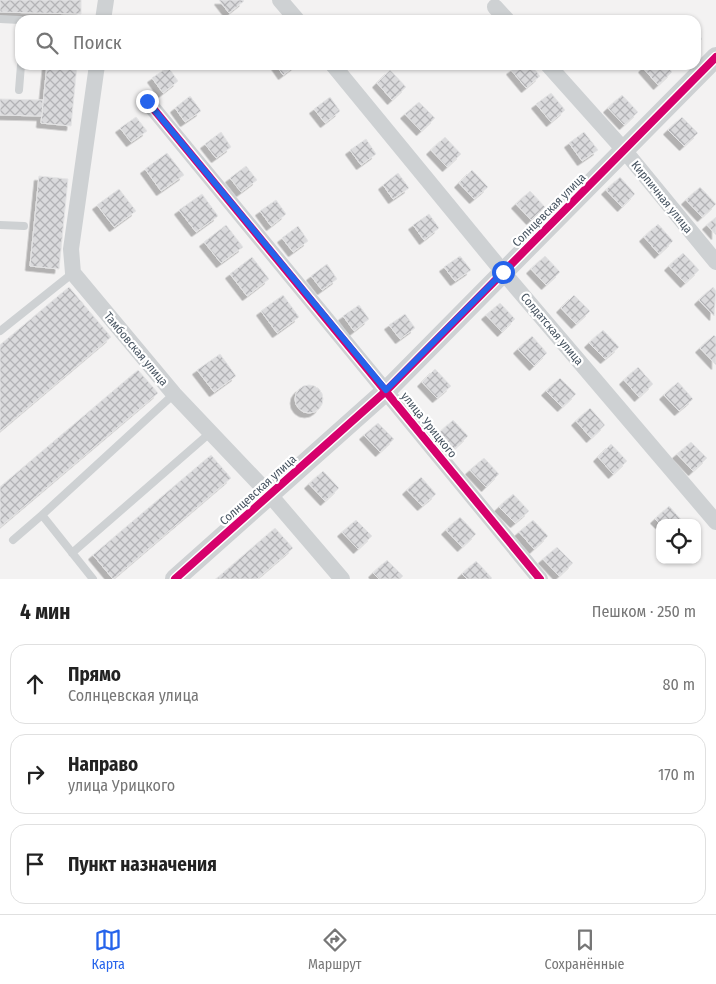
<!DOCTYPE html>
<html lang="ru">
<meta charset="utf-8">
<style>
:root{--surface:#fff;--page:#f2f2f2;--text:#222;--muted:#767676;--line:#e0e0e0;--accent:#2563eb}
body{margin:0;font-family:"Fira Sans Condensed",sans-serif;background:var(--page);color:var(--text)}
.controls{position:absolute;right:15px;bottom:15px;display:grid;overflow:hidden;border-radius:10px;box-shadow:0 1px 4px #0004}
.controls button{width:45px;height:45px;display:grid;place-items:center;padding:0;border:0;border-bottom:1px solid var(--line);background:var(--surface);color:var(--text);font:25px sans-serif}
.stop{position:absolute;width:15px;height:15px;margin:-11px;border:4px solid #2563eb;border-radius:50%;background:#fff}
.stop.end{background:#2563eb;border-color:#fff;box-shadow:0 1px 5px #0008}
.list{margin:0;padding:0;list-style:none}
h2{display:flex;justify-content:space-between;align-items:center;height:65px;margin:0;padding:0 20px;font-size:21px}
h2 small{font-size:16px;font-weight:400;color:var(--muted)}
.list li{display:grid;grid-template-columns:32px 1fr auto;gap:15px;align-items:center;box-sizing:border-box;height:80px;margin:0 10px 10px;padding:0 10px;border:1px solid var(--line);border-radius:15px}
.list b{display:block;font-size:19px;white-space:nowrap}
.list p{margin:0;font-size:16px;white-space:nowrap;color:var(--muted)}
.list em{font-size:16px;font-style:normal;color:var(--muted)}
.icon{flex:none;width:28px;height:28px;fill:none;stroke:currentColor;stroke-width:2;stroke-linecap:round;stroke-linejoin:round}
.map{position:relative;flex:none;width:716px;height:579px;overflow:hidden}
.search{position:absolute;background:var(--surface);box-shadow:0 1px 4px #0004;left:15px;right:15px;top:15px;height:55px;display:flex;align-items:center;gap:12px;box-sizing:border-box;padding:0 18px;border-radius:15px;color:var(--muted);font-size:19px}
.sheet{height:335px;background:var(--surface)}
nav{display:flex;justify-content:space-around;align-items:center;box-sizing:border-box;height:70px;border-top:1px solid var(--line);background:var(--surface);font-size:14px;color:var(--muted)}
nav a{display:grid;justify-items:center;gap:2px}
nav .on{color:var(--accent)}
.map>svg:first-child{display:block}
</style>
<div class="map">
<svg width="716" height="579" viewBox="0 0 716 579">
<defs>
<pattern id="building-cross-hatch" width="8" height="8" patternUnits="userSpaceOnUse" patternTransform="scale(1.25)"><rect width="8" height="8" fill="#dadadc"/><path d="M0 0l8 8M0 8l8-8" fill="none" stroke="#b3b3b6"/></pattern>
<filter id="shadow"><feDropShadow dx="-4.5" dy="4.5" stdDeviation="0" flood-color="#0004"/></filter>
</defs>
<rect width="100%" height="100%" fill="#f3f2f2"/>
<!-- building -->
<path fill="url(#building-cross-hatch)" stroke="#e4e4e5" filter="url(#shadow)" d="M0 0H81V14L0 12Z
M219 0H243L244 1 229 13Z
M696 32 702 39 696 44Z
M47 65H77L71 126 41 123Z
M276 65H296L283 75Z
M518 65H531L540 76 526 88 511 70Z
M646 65H666L672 72 658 85 643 68Z
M168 67 178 81 163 93 152 78Z
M390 70 406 87 392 100 377 83Z
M551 93 565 110 551 122 536 104Z
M622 95 638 112 624 125 608 108Z
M190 96 201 111 185 122 175 108Z
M330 97 340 111 325 123 314 109Z
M0 99 43 100 42 116 0 115Z
M419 102 435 118 421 131 405 114Z
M136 117 147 131 131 142 120 128Z
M682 117 698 133 684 146 668 130Z
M221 132 231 147 216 158 205 144Z
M584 132 598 150 582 161 569 143Z
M445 137 461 154 447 167 431 150Z
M366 139 376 154 361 165 350 150Z
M167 153 184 175 161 191 145 169Z
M246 166 257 180 241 192 230 178Z
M472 170 488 187 474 199 459 183Z
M398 173 409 188 393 199 383 185Z
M39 176 68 179 59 269 30 266Z
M620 177 635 194 622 207 606 190Z
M700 187 716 204 702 217 686 200Z
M119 189 136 211 114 227 97 205Z
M530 191 545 207 531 220 516 204Z
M202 194 218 216 196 232 179 210Z
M276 200 286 214 271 226 260 211Z
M429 214 439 228 424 240 413 225Z
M716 217V235L707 225Z
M658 224 673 241 659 254 644 237Z
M226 225 243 247 221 263 204 242Z
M298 226 308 241 293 252 282 238Z
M683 253 699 270 685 283 669 266Z
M460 256 471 270 455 281 444 267Z
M545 256 560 272 546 285 531 269Z
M252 257 269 279 247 296 230 274Z
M327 264 337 279 322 290 311 276Z
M69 287 111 337 0 431V345Z
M713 287 716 291 714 316 699 300Z
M283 295 299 317 277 333 261 311Z
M574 295 590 311 576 324 561 308Z
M500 303 515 319 502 332 486 315Z
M359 305 369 319 354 331 343 316Z
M405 314 415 328 400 339 389 325Z
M603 330 619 347 605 359 589 343Z
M714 335 716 337V365L700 348Z
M532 336 547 353 534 366 518 349Z
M220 354 236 376 214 392 197 370Z
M638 367 653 384 639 397 624 380Z
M435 369 451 386 437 398 422 382Z
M138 370 158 393 0 527V487Z
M560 378 576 394 562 407 546 391Z
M678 382 693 399 679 411 664 395Z
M295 399a14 14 0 1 1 28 0a14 14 0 1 1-28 0Z
M590 408 605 425 591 438 576 421Z
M453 420 468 436 454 449 439 433Z
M378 423 394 439 380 452 364 435Z
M691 442 707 458 693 471 677 454Z
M611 444 627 461 613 474 598 457Z
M211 455 231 478 113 579 93 555Z
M484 458 499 474 486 487 470 470Z
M323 471 339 488 325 501 309 484Z
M421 477 436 494 422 506 407 490Z
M513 494 529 511 515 523 499 507Z
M669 506 684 523 660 524 655 519Z
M460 517 476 534 462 547 446 530Z
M356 520 372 536 358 549 342 532Z
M533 520 548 536 534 549 519 532Z
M275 528 293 548 257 579H216Z
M557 547 573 563 559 576 543 559Z
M387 560 403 576 400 579H379L373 573Z
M476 561 492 578 491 579H467L462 574Z"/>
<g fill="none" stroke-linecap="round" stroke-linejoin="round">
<!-- service -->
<path stroke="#ced1d3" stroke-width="8" d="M0 19 20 20
M19 90 21 65
M0 225 24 226
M0 331 73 273
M13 540 42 515
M72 553 211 432
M93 579 42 515 174 394"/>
<!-- minor -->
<path stroke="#ced1d3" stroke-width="16" d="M280 0 297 20
M495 7 507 20
M103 20 106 0
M97 65 71 249 73 273 174 394 270 495 342 579
M333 65 503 272 716 522
M548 65 624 150 716 262
M147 101 540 579"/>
<!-- tertiary -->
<path stroke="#ced1d3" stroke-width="20" d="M175 579 386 391 716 57"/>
<defs>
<path id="cycleway" d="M147 101 540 579
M175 579 386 391 716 57"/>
</defs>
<!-- cycleway casing -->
<use href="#cycleway" stroke="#fff" stroke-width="11"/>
<!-- cycleway -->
<use href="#cycleway" stroke="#d6006c" stroke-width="8"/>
</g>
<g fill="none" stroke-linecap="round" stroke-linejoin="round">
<!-- route -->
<path stroke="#2563eb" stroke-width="6" d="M147 101 386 390 503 272"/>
</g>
<g text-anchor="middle" stroke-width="4.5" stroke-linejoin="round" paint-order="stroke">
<!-- street labels -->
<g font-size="12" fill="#475461" stroke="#fff">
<text transform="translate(662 197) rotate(51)" y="4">Кирпичная улица</text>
<text transform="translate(549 210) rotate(-45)" y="4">Солнцевская улица</text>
<text transform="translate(552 329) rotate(50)" y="4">Солдатская улица</text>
<text transform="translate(136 349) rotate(50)" y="4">Тамбовская улица</text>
<text transform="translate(429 425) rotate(51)" y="4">улица Урицкого</text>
<text transform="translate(258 490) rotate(-42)" y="4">Солнцевская улица</text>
</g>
</g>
</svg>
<div class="controls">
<button><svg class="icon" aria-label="locate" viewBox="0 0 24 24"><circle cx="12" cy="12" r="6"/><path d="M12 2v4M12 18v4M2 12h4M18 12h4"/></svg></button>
</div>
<div class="stop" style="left:503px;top:272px"></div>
<div class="stop end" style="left:147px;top:101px"></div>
<div class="search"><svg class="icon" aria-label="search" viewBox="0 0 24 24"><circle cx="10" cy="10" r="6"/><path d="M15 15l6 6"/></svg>Поиск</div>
</div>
<section class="sheet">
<h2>4 мин<small>Пешком · 250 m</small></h2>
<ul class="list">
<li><svg class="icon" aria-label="ahead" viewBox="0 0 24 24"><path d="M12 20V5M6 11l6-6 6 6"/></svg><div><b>Прямо</b><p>Солнцевская улица</p></div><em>80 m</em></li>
<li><svg class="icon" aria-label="right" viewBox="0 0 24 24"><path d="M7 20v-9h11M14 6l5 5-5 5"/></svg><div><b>Направо</b><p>улица Урицкого</p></div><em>170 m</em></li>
<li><svg class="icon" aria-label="arrive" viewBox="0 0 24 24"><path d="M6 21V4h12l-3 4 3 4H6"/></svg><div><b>Пункт назначения</b></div></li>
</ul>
</section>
<nav>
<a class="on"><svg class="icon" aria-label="map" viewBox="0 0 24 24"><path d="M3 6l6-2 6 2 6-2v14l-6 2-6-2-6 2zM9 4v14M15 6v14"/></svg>Карта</a>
<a><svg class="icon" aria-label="directions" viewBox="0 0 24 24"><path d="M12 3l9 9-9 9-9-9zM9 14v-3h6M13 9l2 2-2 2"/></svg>Маршрут</a>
<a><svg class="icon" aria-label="saved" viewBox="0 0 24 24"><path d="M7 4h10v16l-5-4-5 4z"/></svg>Сохранённые</a>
</nav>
